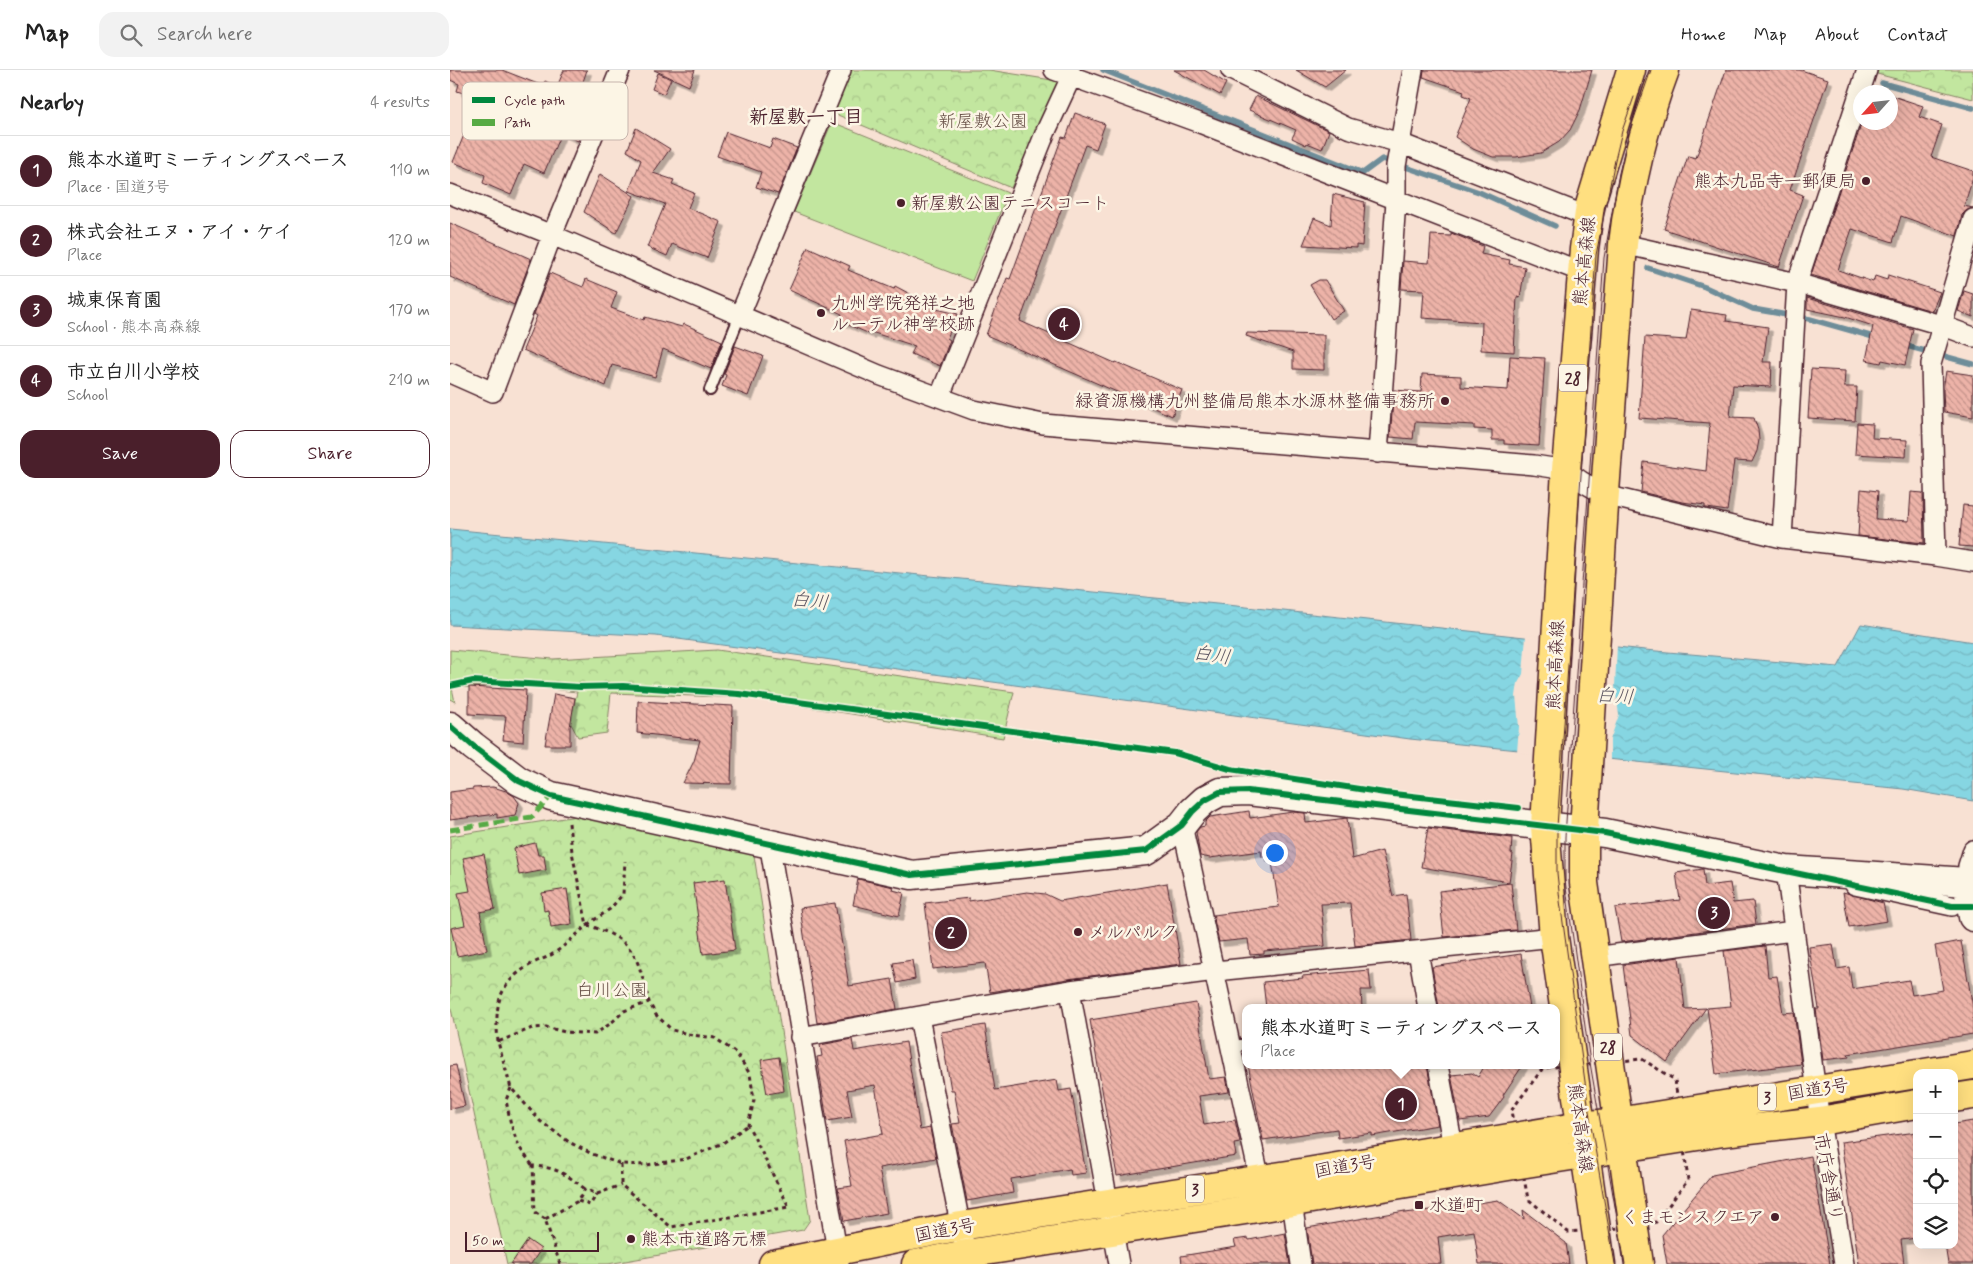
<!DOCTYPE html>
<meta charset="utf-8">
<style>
:root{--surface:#fff;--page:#f2f2f2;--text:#222;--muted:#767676;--line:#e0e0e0;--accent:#4a1f2b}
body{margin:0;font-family:Mynerve,"Klee One",sans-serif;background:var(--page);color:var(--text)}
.controls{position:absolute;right:15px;bottom:15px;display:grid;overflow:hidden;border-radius:10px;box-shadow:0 5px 20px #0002}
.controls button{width:45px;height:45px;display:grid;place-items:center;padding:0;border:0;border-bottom:1px solid var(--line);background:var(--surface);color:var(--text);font:25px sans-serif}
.compass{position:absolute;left:1403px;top:15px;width:45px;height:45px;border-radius:50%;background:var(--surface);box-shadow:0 5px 20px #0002;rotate:243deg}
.scale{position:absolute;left:15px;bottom:12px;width:134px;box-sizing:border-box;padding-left:5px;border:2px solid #4a1f2b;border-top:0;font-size:14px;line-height:18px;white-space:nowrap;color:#4a1f2b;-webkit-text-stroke:4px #fcf5e5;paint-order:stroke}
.you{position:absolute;left:824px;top:782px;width:18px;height:18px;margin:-12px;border:4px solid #fff;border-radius:50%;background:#1a73e8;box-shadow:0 0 0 8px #1a73e833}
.badge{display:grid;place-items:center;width:32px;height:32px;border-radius:50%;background:var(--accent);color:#fff;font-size:16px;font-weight:700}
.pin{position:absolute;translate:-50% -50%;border:2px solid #fff;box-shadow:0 1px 5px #0006}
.popup{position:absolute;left:792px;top:934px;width:318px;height:65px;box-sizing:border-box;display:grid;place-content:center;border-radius:10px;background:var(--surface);filter:drop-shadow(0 1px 4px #0005);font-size:16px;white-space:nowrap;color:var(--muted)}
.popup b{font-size:19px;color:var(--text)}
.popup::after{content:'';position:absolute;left:50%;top:100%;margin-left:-10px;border:10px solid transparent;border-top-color:var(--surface)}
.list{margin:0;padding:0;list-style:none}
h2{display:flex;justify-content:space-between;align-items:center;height:65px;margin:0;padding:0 20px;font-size:21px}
h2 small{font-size:16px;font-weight:400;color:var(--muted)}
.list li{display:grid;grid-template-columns:32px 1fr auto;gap:15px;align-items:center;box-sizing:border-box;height:70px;padding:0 20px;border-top:1px solid var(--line)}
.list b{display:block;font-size:19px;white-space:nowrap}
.list p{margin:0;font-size:16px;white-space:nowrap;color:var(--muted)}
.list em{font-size:16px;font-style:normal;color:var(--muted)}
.actions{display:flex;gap:10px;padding:15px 20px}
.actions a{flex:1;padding:11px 0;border:1px solid var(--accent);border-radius:15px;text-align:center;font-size:18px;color:var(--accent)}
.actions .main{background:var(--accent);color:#fff}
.icon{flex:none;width:28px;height:28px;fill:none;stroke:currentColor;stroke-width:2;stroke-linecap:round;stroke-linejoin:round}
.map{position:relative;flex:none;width:1523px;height:1194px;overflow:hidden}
header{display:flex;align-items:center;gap:30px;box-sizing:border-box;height:70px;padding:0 25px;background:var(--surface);border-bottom:1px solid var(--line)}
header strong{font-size:24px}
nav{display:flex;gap:28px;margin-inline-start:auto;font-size:18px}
.search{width:350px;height:45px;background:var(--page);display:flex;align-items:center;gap:12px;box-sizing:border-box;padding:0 18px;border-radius:15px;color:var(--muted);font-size:19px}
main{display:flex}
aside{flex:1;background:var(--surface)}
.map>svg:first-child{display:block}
</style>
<header>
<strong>Map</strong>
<div class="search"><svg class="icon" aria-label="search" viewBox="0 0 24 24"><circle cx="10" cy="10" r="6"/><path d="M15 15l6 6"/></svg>Search here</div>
<nav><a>Home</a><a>Map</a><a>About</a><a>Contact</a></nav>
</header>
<main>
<aside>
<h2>Nearby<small>4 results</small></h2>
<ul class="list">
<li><span class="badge">1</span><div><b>熊本水道町ミーティングスペース</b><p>Place · 国道3号</p></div><em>110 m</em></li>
<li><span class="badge">2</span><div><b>株式会社エヌ・アイ・ケイ</b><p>Place</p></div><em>120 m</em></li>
<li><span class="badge">3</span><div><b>城東保育園</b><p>School · 熊本高森線</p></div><em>170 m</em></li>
<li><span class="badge">4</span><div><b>市立白川小学校</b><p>School</p></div><em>210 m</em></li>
</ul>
<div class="actions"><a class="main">Save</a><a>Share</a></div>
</aside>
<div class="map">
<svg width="1523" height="1194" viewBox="0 0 1523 1194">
<defs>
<pattern id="park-crowns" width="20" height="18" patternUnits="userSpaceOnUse" patternTransform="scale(1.25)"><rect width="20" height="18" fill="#c2e69f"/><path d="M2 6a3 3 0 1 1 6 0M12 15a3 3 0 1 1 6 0" fill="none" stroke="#a8c589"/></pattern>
<pattern id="water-waves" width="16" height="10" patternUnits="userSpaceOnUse" patternTransform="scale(1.25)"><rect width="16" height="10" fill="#86d6e2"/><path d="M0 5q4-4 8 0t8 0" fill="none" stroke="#75b7c2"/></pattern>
<pattern id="building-back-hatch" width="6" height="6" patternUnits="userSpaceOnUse" patternTransform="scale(1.25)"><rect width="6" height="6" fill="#edb3a8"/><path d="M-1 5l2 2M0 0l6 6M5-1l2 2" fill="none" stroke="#c29189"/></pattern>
<filter id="shadow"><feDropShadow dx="4.5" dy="4.5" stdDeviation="0" flood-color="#0004"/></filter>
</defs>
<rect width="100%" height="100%" fill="#f8e1d3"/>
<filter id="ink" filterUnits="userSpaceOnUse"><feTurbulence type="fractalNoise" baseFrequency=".02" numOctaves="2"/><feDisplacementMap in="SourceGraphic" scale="10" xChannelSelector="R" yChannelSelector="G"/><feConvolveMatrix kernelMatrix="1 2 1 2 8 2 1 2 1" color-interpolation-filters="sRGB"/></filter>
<g filter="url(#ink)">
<!-- park -->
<path fill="url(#park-crowns)" stroke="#868265" d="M401 0H539L608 11 561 118 383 43Z
M1428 0H1523V29L1427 4Z
M0 580 103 589 267 580 564 622 553 668 300 628 161 623 157 663 128 667 120 652 127 622 65 615 2 618 5 632 0 629Z
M127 746 304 785 360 1150 353 1160 158 1194H57L0 934V766Z"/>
<!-- garden -->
<path fill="#c2e69f" stroke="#868265" d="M382 52 558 123 522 211 344 142Z"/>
<!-- water -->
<path fill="url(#water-waves)" stroke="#6e8d99" d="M0 459 787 536 1195 580 1388 597 1411 554 1523 572V731L1453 719 960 669 206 566 0 555Z"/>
<!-- pier -->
<path fill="#f8e1d3" d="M1076 565 1167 575 1165 616 1169 645 1160 670V692L1067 682 1069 657 1066 626 1068 613 1073 604Z"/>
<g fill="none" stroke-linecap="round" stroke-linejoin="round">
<!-- stream -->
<path stroke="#6e8d99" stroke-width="5.5" d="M653 0 913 103 932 89 1029 122 1105 156
M1432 13 1523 38
M1198 198 1255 217 1303 239 1360 249 1427 268
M1453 275 1523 294"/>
</g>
<!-- building -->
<path fill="url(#building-back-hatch)" stroke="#4a1f2b" filter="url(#shadow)" d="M0 0H52L93 16 95 11 107 17 114 0H137L126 32 135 36 131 44 138 48 128 71 111 63 94 103 74 94 61 125 33 113 35 105 3 92 29 28 7 21 9 14 0 10Z
M204 0H245L239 16Z
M724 0H754L776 13 770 25Z
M846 0H896L875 17Z
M974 0H1142L1130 40 1120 60 1109 72 1091 83 1066 87H1043L1023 79 1005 67 1021 28 1013 25 1014 21 973 7Z
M1276 0H1351L1378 9 1340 120 1353 125 1329 197 1214 159 1238 86 1246 88Z
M208 3 221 9 214 24 202 19Z
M1440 25 1473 36 1469 47 1492 55 1481 87 1523 101V108L1514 136 1523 138 1516 141 1512 145 1507 166 1451 146 1443 172 1402 159 1388 200 1423 212 1425 206 1437 210 1438 205 1490 222 1482 241 1361 205 1412 52H1440Z
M806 26 879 61 872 79 857 73 856 75 842 68 846 60 799 40Z
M625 43 655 54 646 79 635 75 570 251 665 293 666 292 732 320 722 346 536 265 557 208 560 209 612 67 616 68Z
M186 58 220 79 203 103 224 110 222 114 244 123 238 138 271 152 257 188 222 174 217 186 197 177 215 134 179 121 191 90 177 81Z
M276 62 320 78 323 69 347 78 328 124 306 117 311 102 267 86Z
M150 104 184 126 166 163 134 142Z
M883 124 915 132 912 176 906 175V178L853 175 864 148 881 155Z
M0 153 81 189 64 235 0 207Z
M1001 163 1033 176 1031 184 1060 190 1059 194 1075 197 1070 228 1067 227 1064 282 1031 280 1032 252 972 248 974 220 951 219 953 191 979 193 981 165 1001 166Z
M358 177 400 196 398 200 444 219 445 216 462 225 460 233 508 244 497 268 500 270 490 296 461 284 465 276 421 262 420 264 389 251 392 244 339 220Z
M100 203 133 217 136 209 167 222 161 238 194 250 195 247 232 257 234 254 272 271 261 299 213 279 205 307 162 295 156 316 73 280 87 246 84 244Z
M869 210H875L894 241 881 249 860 215Z
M1514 221 1523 224V247L1508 241Z
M1357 228 1463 259 1455 295 1432 290 1431 293 1416 290 1423 256 1395 247 1357 239Z
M1241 240 1277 245 1276 251 1318 257 1313 292H1322L1321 317 1283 315 1280 347 1304 348 1308 360 1309 370 1307 381 1302 392 1284 391 1277 441 1257 438H1255V435L1232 432 1191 422 1194 392 1256 401 1260 353 1189 348 1195 267 1236 270Z
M797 263 874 265V300L843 299V282L796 266Z
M285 276 313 286 298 326 272 316 276 305 274 304Z
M1060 286 1095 288 1089 376 1054 374V370H1042V360L1024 359V355L965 352 963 369 940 367 944 320 971 322 972 304 1011 306V317L1058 320Z
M1361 299 1395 301 1394 317H1407L1405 351 1358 348Z
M1496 301 1523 305V347L1494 342 1493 320Z
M1407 353 1423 354 1422 368 1457 370 1456 387 1405 384Z
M1411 419 1428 421 1426 449 1459 451 1461 422 1473 423 1474 473 1408 466Z
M1513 435 1523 436V477L1509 476Z
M19 617 76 620 73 672 53 670 56 646 19 644Z
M104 624 125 628 120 657V675H95Z
M188 631 283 636 281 714 233 713 244 691 250 670 187 663Z
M43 717 56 721 64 726 69 733 65 745 47 748V744L0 750V722L23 719V718Z
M799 741 800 748 843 742 855 743 856 753 897 748 902 789 932 781 943 826 956 824 961 870 905 876 900 833 871 834 875 876 814 881V884L800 885 798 869 769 872 763 845 829 837 821 786 812 787 811 781 760 788 750 786 746 762 750 757 755 756V752L760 747Z
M978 758 1062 768 1061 783 1063 784 1059 812 971 797Z
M85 773 88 785H94L96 800 69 805 64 778Z
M34 784 45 839 30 842 37 880 7 886 1 858 15 855 8 823 20 821 13 788Z
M1253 799 1255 816 1280 813 1283 833 1303 831 1306 854 1171 872 1165 838 1230 830 1226 803Z
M275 809 285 880 253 884 243 813Z
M408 809 444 817 443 820 454 823 449 846 403 835Z
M717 813 731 894 618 909 540 922 535 893 483 899 475 833 519 828V831L577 822 595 824 610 831Z
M1061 813 1066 860 994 867 989 821Z
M117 819 122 854 101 857 98 840 94 841 92 823Z
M1393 822 1433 833 1437 851 1399 857Z
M385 833 399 916 442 909 447 939 367 953 350 838Z
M1511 871 1523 938V964L1398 984 1399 987 1373 990 1366 939H1369L1359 877 1383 874 1387 899 1399 897 1402 919 1459 910 1462 925 1493 920 1485 876Z
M1315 876 1318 907 1327 906 1333 943 1344 942 1351 994 1266 1004 1257 938 1281 936 1274 881Z
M1071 884 1080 938H989L982 897Z
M1229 887 1235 939 1256 938 1217 992 1182 965 1173 895Z
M462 890 465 909 447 913 443 893Z
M919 900 921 920H911L912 938H816L813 912 853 908 852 906Z
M746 933 759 1009 776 1007 779 1022 749 1026 754 1055 785 1050 790 1073 784 1074 786 1086 667 1106 640 950Z
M535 955 545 1020 607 1010 609 1021 621 1019 636 1103 621 1105 620 1099 561 1109 563 1123 517 1131 502 1054 510 1053 504 1020H501L491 962Z
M402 969 404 981 456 972 470 1060 480 1058 486 1088 429 1098 437 1143 394 1151 388 1118 402 1116 394 1071 433 1064 425 1015 397 1020 402 1047 377 1051 367 987 372 986 370 975Z
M329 987 334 1021 317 1024 311 990Z
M6 995 15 1036 0 1039V996Z
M798 995H977L988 1055 922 1066V1063L888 1068 887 1059 813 1070Z
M1035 995H1073L1053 1025 1054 1027 1039 1047 1010 1051 1001 1005 1022 1003 1028 1007Z
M1523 1051V1194H1498L1495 1175H1504V1108L1508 1107 1504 1083V1054Z
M1467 1062V1168L1451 1170 1454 1194H1409L1391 1072Z
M1361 1086 1380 1194H1217L1212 1165 1262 1105Z
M1048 1130 1074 1149 1073 1140 1116 1173 1119 1194H1029L1024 1161 988 1167 991 1194H862L857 1158 955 1141V1143L988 1139Z
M835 1163 840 1194H732L731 1186 786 1177 784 1170 798 1168 799 1170Z
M78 1170 91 1179 81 1194H61Z"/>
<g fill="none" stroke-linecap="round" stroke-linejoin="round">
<defs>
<path id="lane" d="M260 320 290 245
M781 977 796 974"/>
<path id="street" d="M604 0 747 52 1132 202
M781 0 898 58 950 73 1139 147
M0 124 102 165 429 305 524 340 593 354 1084 395 1116 400 1131 411 1155 425 1332 468 1486 486 1523 492
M1173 174 1347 213 1491 255 1523 267
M290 245 391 0
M0 303 43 322 102 165 170 0
M490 326 596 61 622 5
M928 383 946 131V96L963 0
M1332 468 1347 213 1417 0
M1486 486 1481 294 1523 149
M732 755 810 1110
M319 772 389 1193
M1523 780 1518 796 1517 812 1523 813
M1346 802 1336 800 1370 1051 1394 1194
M1405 815 1502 836
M968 881 978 938
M1144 887 1343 861
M620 920 669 1194
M469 947 518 1194
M350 967 620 920 765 901 1104 867
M988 995 1003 1077
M842 1132 851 1194"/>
<path id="secondary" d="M0 656 23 676 69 711 101 726 462 805 696 781 732 755 743 741 755 730 770 722 798 721 1155 763 1336 800 1517 812 1523 847"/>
<path id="primary" d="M1151 1194 1104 867 1095 756 1116 400 1134 179 1140 135 1181 0
M1189 1194 1134 813V760L1154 436 1173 174C1180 114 1194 56 1215 0"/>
<path id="highway" d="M1474 1003 1523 995
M1504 1028 1523 1025
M323 1194 511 1156 851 1103 1131 1056 1168 1052 1467 1004
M466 1194 516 1184 814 1137 1070 1094 1273 1062 1370 1051 1467 1034"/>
</defs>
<!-- lane casing -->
<use href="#lane" stroke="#4a1f2b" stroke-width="14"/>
<!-- street casing -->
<use href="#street" stroke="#4a1f2b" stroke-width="22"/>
<!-- secondary casing -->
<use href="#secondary" stroke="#4a1f2b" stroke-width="31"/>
<!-- primary casing -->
<use href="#primary" stroke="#4a1f2b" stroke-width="31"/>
<!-- highway casing -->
<use href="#highway" stroke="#4a1f2b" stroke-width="31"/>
<!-- path -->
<path stroke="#4a1f2b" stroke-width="3" stroke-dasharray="4 4" stroke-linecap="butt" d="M119 753 122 782 137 855 160 839 173 824 175 791
M48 972C45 937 46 915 80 895 86 891 94 889 101 885 114 877 125 866 137 855 186 870 187 886 199 932
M1192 989 1225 1010 1238 1110 1206 1152 1169 1158 1118 1162 1078 1129 1061 1041 1093 998Z
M61 1018 56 1030 61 1055 69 1077 83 1096
M171 1094V1115L221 1157 339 1137 298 1055 304 1030 300 1004 286 983 265 968 242 965 222 960 206 945 199 932 174 941 160 954 145 964 115 962 96 957 82 958 48 972 61 1018 90 1051 119 1072 142 1084 171 1094 197 1095 236 1089 273 1073 298 1055
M128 1131 140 1135 147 1124
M95 1149 85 1142 83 1096C107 1097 117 1105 135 1119
M110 1194 95 1149 128 1131 135 1119 147 1124 171 1115"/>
<!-- lane -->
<use href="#lane" stroke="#fcf5e5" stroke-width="10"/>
<!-- street -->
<use href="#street" stroke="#fcf5e5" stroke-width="19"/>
<!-- secondary -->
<use href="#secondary" stroke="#fcf5e5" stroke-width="28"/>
<!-- primary -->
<use href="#primary" stroke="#ffdf80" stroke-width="28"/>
<!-- highway -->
<use href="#highway" stroke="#ffdf80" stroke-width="28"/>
<!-- tram -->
<path stroke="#4a1f2b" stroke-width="1" d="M1165 1194 1141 1055 1110 831 1107 803V757L1146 185 1165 90 1172 61 1184 27
M1175 1194 1140 993 1115 810V767L1154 188 1169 103 1178 66 1201 0"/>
<!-- quiet -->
<path stroke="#57aa44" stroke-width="5" stroke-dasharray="10 5" stroke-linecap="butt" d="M0 760 82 747 101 726"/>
<defs>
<path id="cycleway" d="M0 616 23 611 130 617 173 616 289 624 725 683 780 699 935 723 1069 738
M0 656 23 676 69 711 101 726 462 805 696 781 732 755 743 741 755 730 770 722 798 721 1155 763 1502 836H1523"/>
</defs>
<!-- cycleway casing -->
<use href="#cycleway" stroke="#fcf5e5" stroke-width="9"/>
<!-- cycleway -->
<use href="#cycleway" stroke="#00873e" stroke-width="6"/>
</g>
</g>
<!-- markers -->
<g fill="#4a1f2b" stroke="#fcf5e5" stroke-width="2">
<circle cx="1416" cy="111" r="5"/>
<circle cx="451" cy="133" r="5"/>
<circle cx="371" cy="243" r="5"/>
<circle cx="995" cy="331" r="5"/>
<circle cx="628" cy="862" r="5"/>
<rect x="964" y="1130" width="10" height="10" rx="2.5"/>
<circle cx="1325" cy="1147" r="5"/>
<circle cx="181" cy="1169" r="5"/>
</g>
<g text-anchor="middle" stroke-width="5" stroke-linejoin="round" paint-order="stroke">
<!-- shield labels -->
<g fill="#fcf5e5" stroke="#7f5f63" stroke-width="1">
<rect x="1109" y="294.5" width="28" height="27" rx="4"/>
<rect x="1144" y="963.5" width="28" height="27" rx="4"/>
<rect x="1308" y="1013.5" width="18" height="27" rx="4"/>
<rect x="736" y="1105.5" width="18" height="27" rx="4"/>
</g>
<g font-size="16" font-weight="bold" fill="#4a1f2b">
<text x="1123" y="314">28</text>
<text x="1158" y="983">28</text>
<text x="1317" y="1033">3</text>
<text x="745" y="1125">3</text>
</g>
<!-- park labels -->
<g font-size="18" fill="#685148" stroke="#fcf5e5">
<text x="533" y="57">新屋敷公園</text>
<text x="162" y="926">白川公園</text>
</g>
<!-- poi labels -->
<g font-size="18" fill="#4a1f2b" stroke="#fcf5e5" text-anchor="start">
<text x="1406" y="117" text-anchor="end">熊本九品寺一郵便局</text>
<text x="461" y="139">新屋敷公園テニスコート</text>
<text x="381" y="239">九州学院発祥之地<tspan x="381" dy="21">ルーテル神学校跡</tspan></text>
<text x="985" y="337" text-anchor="end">緑資源機構九州整備局熊本水源林整備事務所</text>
<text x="638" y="868">メルパルク</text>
<text x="979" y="1141">水道町</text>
<text x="1315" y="1153" text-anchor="end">くまモンスクエア</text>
<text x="191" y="1175">熊本市道路元標</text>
</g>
<!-- street labels -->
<g font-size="18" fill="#4a1f2b" stroke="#fcf5e5">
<text transform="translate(1134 191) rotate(-84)" y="6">熊本高森線</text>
<text transform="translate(1105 595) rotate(-87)" y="6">熊本高森線</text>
<text transform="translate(1368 1019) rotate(-9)" y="6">国道3号</text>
<text transform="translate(1131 1058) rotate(82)" y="6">熊本高森線</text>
<text transform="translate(895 1096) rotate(-10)" y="6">国道3号</text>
<text transform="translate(1379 1107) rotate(80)" y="6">市庁舎通り</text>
<text transform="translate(495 1160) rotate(-11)" y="6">国道3号</text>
</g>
<!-- neighbourhood labels -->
<g font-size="19" font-weight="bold" fill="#4a1f2b" stroke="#fcf5e5">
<text x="356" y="53">新屋敷一丁目</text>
</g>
<!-- water labels -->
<g font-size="19" font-style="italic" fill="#5c5662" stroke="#fcf5e5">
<text transform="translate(360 530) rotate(6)" y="7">白川</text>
<text transform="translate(762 584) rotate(8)" y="7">白川</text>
<text transform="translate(1165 625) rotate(4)" y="7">白川</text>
</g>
</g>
<!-- legend -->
<rect x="12" y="12" width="166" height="58" rx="8" fill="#fcf5e5" stroke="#c7b5ad" stroke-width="1"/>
<rect x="22" y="27" width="23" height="6" fill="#00873e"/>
<rect x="22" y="49" width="23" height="7" fill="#57aa44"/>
<g font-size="14" fill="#4a1f2b">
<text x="54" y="35">Cycle path</text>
<text x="54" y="57">Path</text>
</g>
</svg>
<div class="controls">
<button>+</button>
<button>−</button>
<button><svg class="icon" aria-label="locate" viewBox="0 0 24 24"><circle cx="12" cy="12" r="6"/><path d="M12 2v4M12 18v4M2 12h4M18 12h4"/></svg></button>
<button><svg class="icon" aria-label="layers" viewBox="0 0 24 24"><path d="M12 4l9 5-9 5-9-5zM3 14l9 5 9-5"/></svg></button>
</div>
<svg class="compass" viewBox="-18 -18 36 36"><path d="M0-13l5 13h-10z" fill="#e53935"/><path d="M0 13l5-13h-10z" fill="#767676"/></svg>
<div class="scale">50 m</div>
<div class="you"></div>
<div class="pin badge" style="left:951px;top:1034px">1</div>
<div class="popup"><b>熊本水道町ミーティングスペース</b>Place</div>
<div class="pin badge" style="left:501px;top:863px">2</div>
<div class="pin badge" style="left:1264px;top:843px">3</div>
<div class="pin badge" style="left:614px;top:254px">4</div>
</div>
</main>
